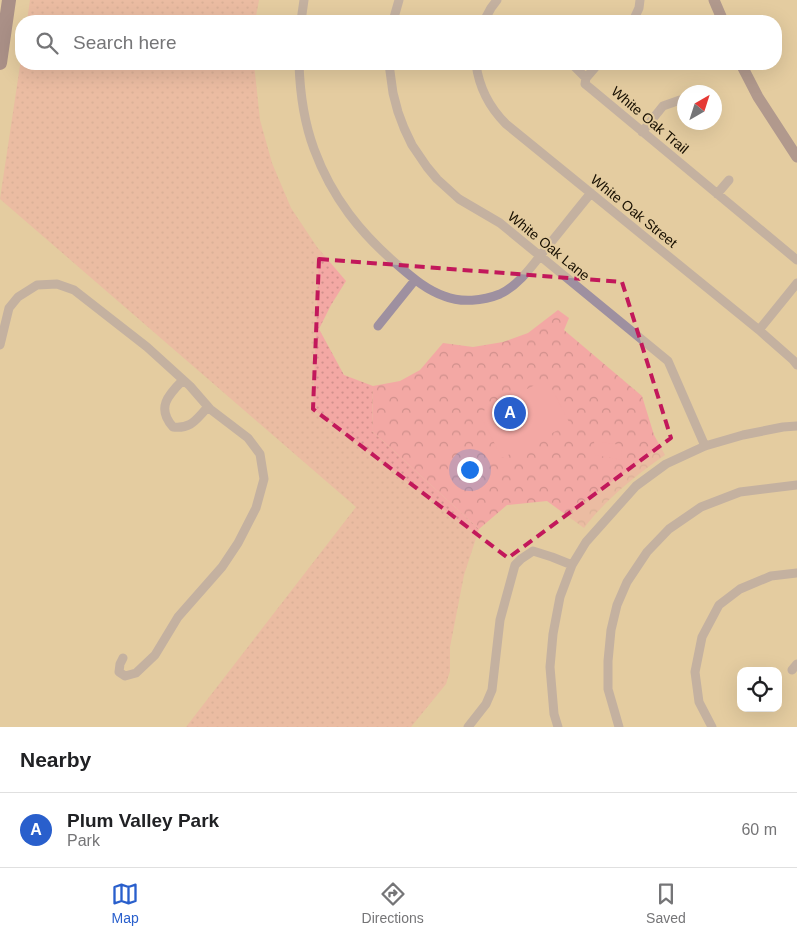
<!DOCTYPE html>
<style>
:root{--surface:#fff;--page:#f2f2f2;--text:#202124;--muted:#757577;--line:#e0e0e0;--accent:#295fcc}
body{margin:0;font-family:Helvetica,sans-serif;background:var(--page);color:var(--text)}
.controls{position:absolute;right:15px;bottom:15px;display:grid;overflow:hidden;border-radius:10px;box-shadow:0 5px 20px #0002}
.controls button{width:45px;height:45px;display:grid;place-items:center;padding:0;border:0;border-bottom:1px solid var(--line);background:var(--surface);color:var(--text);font:25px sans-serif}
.compass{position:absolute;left:677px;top:85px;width:45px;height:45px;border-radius:50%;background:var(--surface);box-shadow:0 5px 20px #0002;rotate:39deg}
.you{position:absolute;left:469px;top:469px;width:18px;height:18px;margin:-12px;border:4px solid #fff;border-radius:50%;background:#1a73e8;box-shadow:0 0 0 8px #1a73e833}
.badge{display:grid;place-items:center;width:32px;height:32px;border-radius:50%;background:var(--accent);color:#fff;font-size:16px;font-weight:700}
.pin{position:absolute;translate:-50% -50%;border:2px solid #fff;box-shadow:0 1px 5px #0006}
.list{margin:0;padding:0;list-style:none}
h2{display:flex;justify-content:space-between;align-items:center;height:65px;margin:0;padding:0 20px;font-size:21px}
h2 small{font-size:16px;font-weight:400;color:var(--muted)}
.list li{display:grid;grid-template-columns:32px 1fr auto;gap:15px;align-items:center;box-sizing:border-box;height:75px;padding:0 20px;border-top:1px solid var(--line)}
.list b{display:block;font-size:19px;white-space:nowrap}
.list p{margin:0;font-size:16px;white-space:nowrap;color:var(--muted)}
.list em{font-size:16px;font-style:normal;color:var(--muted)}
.icon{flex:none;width:28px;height:28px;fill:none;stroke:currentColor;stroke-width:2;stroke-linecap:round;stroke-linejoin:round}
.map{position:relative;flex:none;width:797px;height:727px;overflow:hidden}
.search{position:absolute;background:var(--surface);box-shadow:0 5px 20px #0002;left:15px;right:15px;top:15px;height:55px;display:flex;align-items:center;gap:12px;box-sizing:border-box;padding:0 18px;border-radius:20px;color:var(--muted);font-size:19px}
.sheet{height:140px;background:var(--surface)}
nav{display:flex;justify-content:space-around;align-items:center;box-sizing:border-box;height:70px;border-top:1px solid var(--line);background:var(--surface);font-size:14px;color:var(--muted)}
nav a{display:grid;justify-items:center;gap:2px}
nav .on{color:var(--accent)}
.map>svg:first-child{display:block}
</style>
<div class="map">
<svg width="797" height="727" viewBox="0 0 797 727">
<defs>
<pattern id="grass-dots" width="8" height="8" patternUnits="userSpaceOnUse" patternTransform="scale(1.25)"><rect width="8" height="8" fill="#f3a8a4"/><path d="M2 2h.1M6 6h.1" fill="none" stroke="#d0908c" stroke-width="1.8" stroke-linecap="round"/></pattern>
<pattern id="forest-crowns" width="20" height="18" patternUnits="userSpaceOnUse" patternTransform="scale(1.25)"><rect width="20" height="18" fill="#f3a8a4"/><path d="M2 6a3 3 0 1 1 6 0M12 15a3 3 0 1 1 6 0" fill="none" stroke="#d0908c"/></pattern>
</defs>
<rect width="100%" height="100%" fill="#e4cca0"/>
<!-- grass -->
<path fill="url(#grass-dots)" d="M30 0H259L255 21H27Z
M21 59V64H254L260 120 272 163 291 208 317 247 346 281 331 305 319 329 344 375 373 386 372 431 479 529 464 575 450 647V671L446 684 411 727H186L356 507 0 199Z"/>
<!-- forest -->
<path fill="url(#forest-crowns)" d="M558 310 569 318 564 330 642 396 654 435 665 455C636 475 606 499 584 528L547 501 507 505 479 529 372 431 373 386 400 381 420 370 443 343 473 347 503 342 528 333Z"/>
<!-- pitch -->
<path fill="#f3a8a4" d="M547 379 570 424 502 458 479 413Z
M594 441 621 445 622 460 595 455Z"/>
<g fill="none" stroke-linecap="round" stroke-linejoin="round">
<!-- minor -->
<path stroke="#9e90a0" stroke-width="9" d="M301 21 304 0
M393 21 399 0
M484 21 491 8 497 0
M633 21 639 8 640 0
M299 64C300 93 304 122 314 149 332 198 361 234 400 267 414 279 427 290 444 296 461 303 483 301 500 294 520 285 534 263 548 246 562 229 576 211 591 193
M389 64 393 93 398 112 404 128 412 145 427 167 437 179 459 199 500 223 668 361 705 446
M476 64C479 87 490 108 506 124L759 330 793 360 797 365
M572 64 586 78 585 84 590 88 797 260
M586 78 598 64
M642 132 663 106 680 100
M717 194 729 180
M378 326 415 280
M759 330 797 283
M0 345 9 308 18 297 37 285 57 284 74 290 147 347 190 386 210 409 248 438 260 454 264 479 256 508 238 543 222 567 178 617 155 655 136 673 125 676 119 672 120 664 123 658
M183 380C168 395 156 408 173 427 192 429 196 419 208 407
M792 670 797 664
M468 727 486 704 492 690 500 620 515 565 521 559 533 551 552 557 572 565
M558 727 554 714 550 667 553 634 560 597 572 565 586 542 636 486 666 464 705 446 743 435 783 427 797 426
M619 727 608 689V661L611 630 617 605 627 582 647 552 669 529 701 507 740 492 797 485
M712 727 699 702 695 672 702 637 719 605 740 589 771 576 797 573"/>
<!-- major -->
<path stroke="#745b77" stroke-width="11" d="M714 0 723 21
M741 64 758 97 797 157"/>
<!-- highway -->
<path stroke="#654869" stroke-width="14" d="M0 63 9 0"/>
</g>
<!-- marked area -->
<path d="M0 0H797V727H0ZM319 259 622 282 671 438 508 558 313 409Z" fill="#e4cca0" fill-opacity=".55" fill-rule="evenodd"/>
<path fill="none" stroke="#c2185b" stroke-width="4" stroke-dasharray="10 6" stroke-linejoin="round" d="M319 259 622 282 671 438 508 558 313 409Z"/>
<g text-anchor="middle" stroke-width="4" stroke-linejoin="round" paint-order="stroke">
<!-- street labels -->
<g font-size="14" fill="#181002" stroke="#e4cca0">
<text transform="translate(650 120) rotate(40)" y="5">White Oak Trail</text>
<text transform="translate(634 211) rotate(39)" y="5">White Oak Street</text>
<text transform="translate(549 246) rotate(39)" y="5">White Oak Lane</text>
</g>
</g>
</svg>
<div class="controls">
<button><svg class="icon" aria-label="locate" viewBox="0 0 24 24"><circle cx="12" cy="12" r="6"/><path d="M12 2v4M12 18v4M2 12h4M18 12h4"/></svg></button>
</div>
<svg class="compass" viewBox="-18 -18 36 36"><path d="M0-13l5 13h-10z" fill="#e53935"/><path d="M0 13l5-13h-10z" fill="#757577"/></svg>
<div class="you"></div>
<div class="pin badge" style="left:510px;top:413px">A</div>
<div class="search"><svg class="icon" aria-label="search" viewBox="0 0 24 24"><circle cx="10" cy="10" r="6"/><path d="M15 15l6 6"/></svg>Search here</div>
</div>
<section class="sheet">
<h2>Nearby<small></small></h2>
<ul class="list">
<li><span class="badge">A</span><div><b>Plum Valley Park</b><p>Park</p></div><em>60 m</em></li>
</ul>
</section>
<nav>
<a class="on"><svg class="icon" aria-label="map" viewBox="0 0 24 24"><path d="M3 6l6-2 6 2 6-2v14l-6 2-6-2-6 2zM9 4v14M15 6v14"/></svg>Map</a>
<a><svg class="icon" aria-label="directions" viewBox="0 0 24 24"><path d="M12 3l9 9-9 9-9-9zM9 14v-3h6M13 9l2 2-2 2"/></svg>Directions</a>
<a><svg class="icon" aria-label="saved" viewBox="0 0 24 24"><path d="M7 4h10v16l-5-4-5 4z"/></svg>Saved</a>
</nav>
